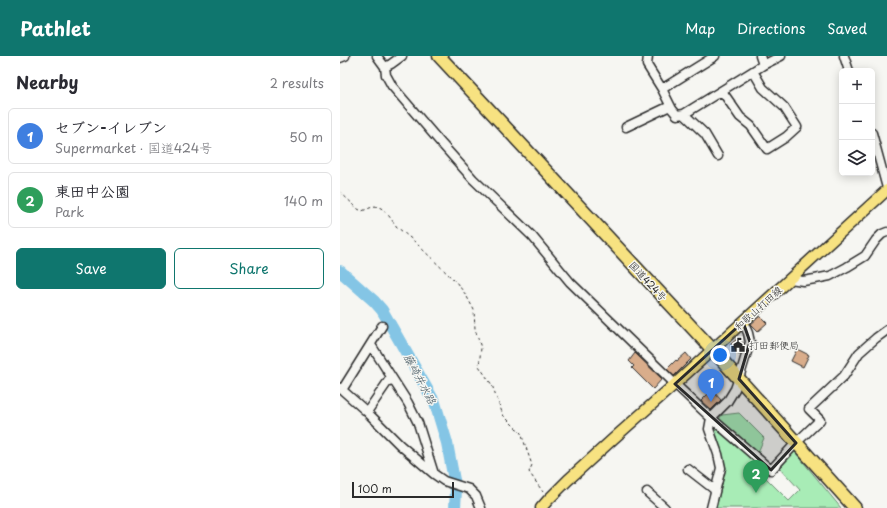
<!DOCTYPE html>
<meta charset="utf-8">
<style>
:root{--surface:#fff;--page:#f2f2f3;--text:#2b2b33;--muted:#7c7c81;--line:#e1e1e2;--accent:#0f766e}
body{margin:0;font-family:"Playpen Sans","Klee One",sans-serif;background:var(--page);color:var(--text)}
.controls{position:absolute;right:12px;top:12px;display:grid;overflow:hidden;border-radius:6px;box-shadow:0 2px 10px #0003}
.controls button{width:36px;height:36px;display:grid;place-items:center;padding:0;border:0;border-bottom:1px solid var(--line);background:var(--surface);color:var(--text);font:20px sans-serif}
.scale{position:absolute;left:12px;bottom:10px;width:102px;box-sizing:border-box;padding-left:4px;border:2px solid #2b2b2b;border-top:0;font-size:11px;line-height:14px;white-space:nowrap;color:#2b2b2b;-webkit-text-stroke:3px #f6f6f2;paint-order:stroke}
.you{position:absolute;left:380px;top:299px;width:14px;height:14px;margin:-10px;border:3px solid #fff;border-radius:50%;background:#1a73e8;box-shadow:0 0 0 6px #1a73e833}
.badge{display:grid;place-items:center;width:26px;height:26px;border-radius:50%;background:var(--accent);color:#fff;font-size:13px;font-weight:700}
.pin{position:absolute;translate:-50% -33px;filter:drop-shadow(0 1px 2px #0008)}
.pin::after{content:'';position:absolute;top:21px;width:14px;height:12px;background:inherit;clip-path:polygon(0 0,100% 0,50% 100%)}
.list{margin:0;padding:0;list-style:none}
h2{display:flex;justify-content:space-between;align-items:center;height:52px;margin:0;padding:0 16px;font-size:17px}
h2 small{font-size:13px;font-weight:400;color:var(--muted)}
.list li{display:grid;grid-template-columns:26px 1fr auto;gap:12px;align-items:center;box-sizing:border-box;height:56px;margin:0 8px 8px;padding:0 8px;border:1px solid var(--line);border-radius:6px}
.list b{display:block;font-size:15px;white-space:nowrap}
.list p{margin:0;font-size:13px;white-space:nowrap;color:var(--muted)}
.list em{font-size:13px;font-style:normal;color:var(--muted)}
.actions{display:flex;gap:8px;padding:12px 16px}
.actions a{flex:1;padding:9px 0;border:1px solid var(--accent);border-radius:6px;text-align:center;font-size:14px;color:var(--accent)}
.actions .main{background:var(--accent);color:#fff}
.icon{flex:none;width:22px;height:22px;fill:none;stroke:currentColor;stroke-width:2;stroke-linecap:round;stroke-linejoin:round}
.map{position:relative;flex:none;width:547px;height:452px;overflow:hidden}
header{display:flex;align-items:center;gap:24px;box-sizing:border-box;height:56px;padding:0 20px;background:var(--accent);color:#fff}
header strong{font-size:19px}
nav{display:flex;gap:22px;margin-inline-start:auto;font-size:14px}
main{display:flex}
aside{flex:1;background:var(--surface)}
.map>svg:first-child{display:block}
</style>
<header>
<strong>Pathlet</strong>
<nav><a>Map</a><a>Directions</a><a>Saved</a></nav>
</header>
<main>
<aside>
<h2>Nearby<small>2 results</small></h2>
<ul class="list">
<li><span class="badge" style="background:#3f7fe0">1</span><div><b>セブン-イレブン</b><p>Supermarket · 国道424号</p></div><em>50 m</em></li>
<li><span class="badge" style="background:#2e9e5b">2</span><div><b>東田中公園</b><p>Park</p></div><em>140 m</em></li>
</ul>
<div class="actions"><a class="main">Save</a><a>Share</a></div>
</aside>
<div class="map">
<svg width="547" height="452" viewBox="0 0 547 452">
<rect width="100%" height="100%" fill="#f6f6f2"/>
<filter id="ink" filterUnits="userSpaceOnUse"><feTurbulence type="fractalNoise" baseFrequency=".025" numOctaves="2"/><feDisplacementMap in="SourceGraphic" scale="8" xChannelSelector="R" yChannelSelector="G"/><feConvolveMatrix kernelMatrix="1 2 1 2 8 2 1 2 1" color-interpolation-filters="sRGB"/></filter>
<g filter="url(#ink)">
<!-- green -->
<path fill="#a8ecb6" stroke="#6a8c70" d="M399 357 424 382 419 394 422 418 449 445 460 434 440 412 455 396 501 452H376L386 412 374 370 382 359Z"/>
<g fill="none" stroke-linecap="round" stroke-linejoin="round">
<!-- river -->
<path stroke="#84c5e5" stroke-width="12" d="M0 215 34 245 42 254 95 347 107 387 114 424 116 433 115 452"/>
</g>
<!-- building -->
<path fill="#d9ad8b" stroke="#2b2b2b" d="M420 260 427 267 417 276 410 269Z
M398 282 404 288 401 297 399 298 390 289Z
M457 293 469 299 463 311 451 305Z
M295 297 322 323 313 333 292 312 294 310 289 305Z
M346 297 351 303 334 320 327 313 336 304 337 305Z
M372 334 381 344 371 354 361 345Z"/>
<g fill="none" stroke-linecap="round" stroke-linejoin="round">
<defs>
<path id="minor" d="M37 0 45 11 46 19 52 30 100 86 133 123 192 180 230 226 335 328 371 362 431 414 456 387 480 364 469 353 504 320 519 297 536 282 547 274
M308 0 307 9 322 33 332 53 337 59 344 58 423 9 420 0
M504 0 509 15
M0 2 5 0
M423 9 441 0
M45 11 51 8 62 0
M322 33 375 0
M382 35 400 61 411 70 427 93 446 81 457 71 444 51 423 32 413 15
M344 58 365 78 378 100
M286 71 330 50
M532 77 547 132
M450 223 463 225 475 223 490 220 507 211 525 200 536 184 542 178 547 176
M31 289 68 347 78 367 94 418
M0 332 27 356 60 389 94 418 104 425 129 433 136 440 141 452
M2 334 42 270
M27 356 51 321
M348 413 375 434
M307 436 325 452
M371 452 381 412 378 398 369 373 371 362 387 346 395 333 400 319 410 286 408 277 403 266"/>
<path id="major" d="M201 452 208 444 228 424 273 383 335 328 547 134"/>
<path id="highway" d="M99 0 372 293 515 452"/>
</defs>
<!-- minor casing -->
<use href="#minor" stroke="#2b2b2b" stroke-width="11"/>
<!-- major casing -->
<use href="#major" stroke="#2b2b2b" stroke-width="13"/>
<!-- highway casing -->
<use href="#highway" stroke="#2b2b2b" stroke-width="15"/>
<!-- path -->
<path stroke="#2b2b2b" stroke-width="1" stroke-dasharray="3 3" stroke-linecap="butt" d="M0 136 18 153 22 155 35 150 41 152 46 156 57 171 75 186 116 226 126 239 134 254 135 273 141 292 139 310 152 329 163 359 181 377 192 409 189 416 203 436"/>
<!-- minor -->
<use href="#minor" stroke="#f6f6f2" stroke-width="8"/>
<!-- major -->
<use href="#major" stroke="#f7e281" stroke-width="10"/>
<!-- highway -->
<use href="#highway" stroke="#f7e281" stroke-width="12"/>
</g>
</g>
<!-- marked area -->
<path fill="#2b2b2b" fill-opacity="0.2" stroke="#2b2b2b" stroke-width="3" stroke-linejoin="round" d="M403 266 410 286 399 323 456 387 431 414 335 328Z"/>
<!-- icons -->
<defs>
<symbol id="civic-bare" viewBox="-9 -9 18 18"><path d="M-.6-6.5H3V-4.5H.6V-3L4-1V1h2V6H-6V1h2V-1L-.6-3ZM-1.2 2.5V6h2.4V2.5Z" fill="#2b2b2b" stroke="#f6f6f2" stroke-width="2.5" paint-order="stroke"/></symbol>
</defs>
<g fill-rule="evenodd">
<use href="#civic-bare" x="388" y="279" width="20" height="20"/>
</g>
<g text-anchor="middle" stroke-width="3" stroke-linejoin="round" paint-order="stroke">
<!-- street labels -->
<g font-size="10" fill="#2b2b2b" stroke="#f6f6f2">
<text transform="translate(308 225) rotate(47)" y="4">国道424号</text>
<text transform="translate(418 252) rotate(-42)" y="4">和歌山打田線</text>
</g>
<!-- poi labels -->
<g font-size="10" fill="#2b2b2b" stroke="#f6f6f2" text-anchor="start">
<text x="409" y="293">打田郵便局</text>
</g>
<!-- water labels -->
<g font-size="11" font-style="italic" fill="#465963" stroke="#f6f6f2">
<text transform="translate(80 323) rotate(62)" y="4">藤崎井水路</text>
</g>
</g>
</svg>
<div class="controls">
<button>+</button>
<button>−</button>
<button><svg class="icon" aria-label="layers" viewBox="0 0 24 24"><path d="M12 4l9 5-9 5-9-5zM3 14l9 5 9-5"/></svg></button>
</div>
<div class="scale">100 m</div>
<div class="you"></div>
<div class="pin badge" style="left:371px;top:346px;background:#3f7fe0">1</div>
<div class="pin badge" style="left:416px;top:437px;background:#2e9e5b">2</div>
</div>
</main>
